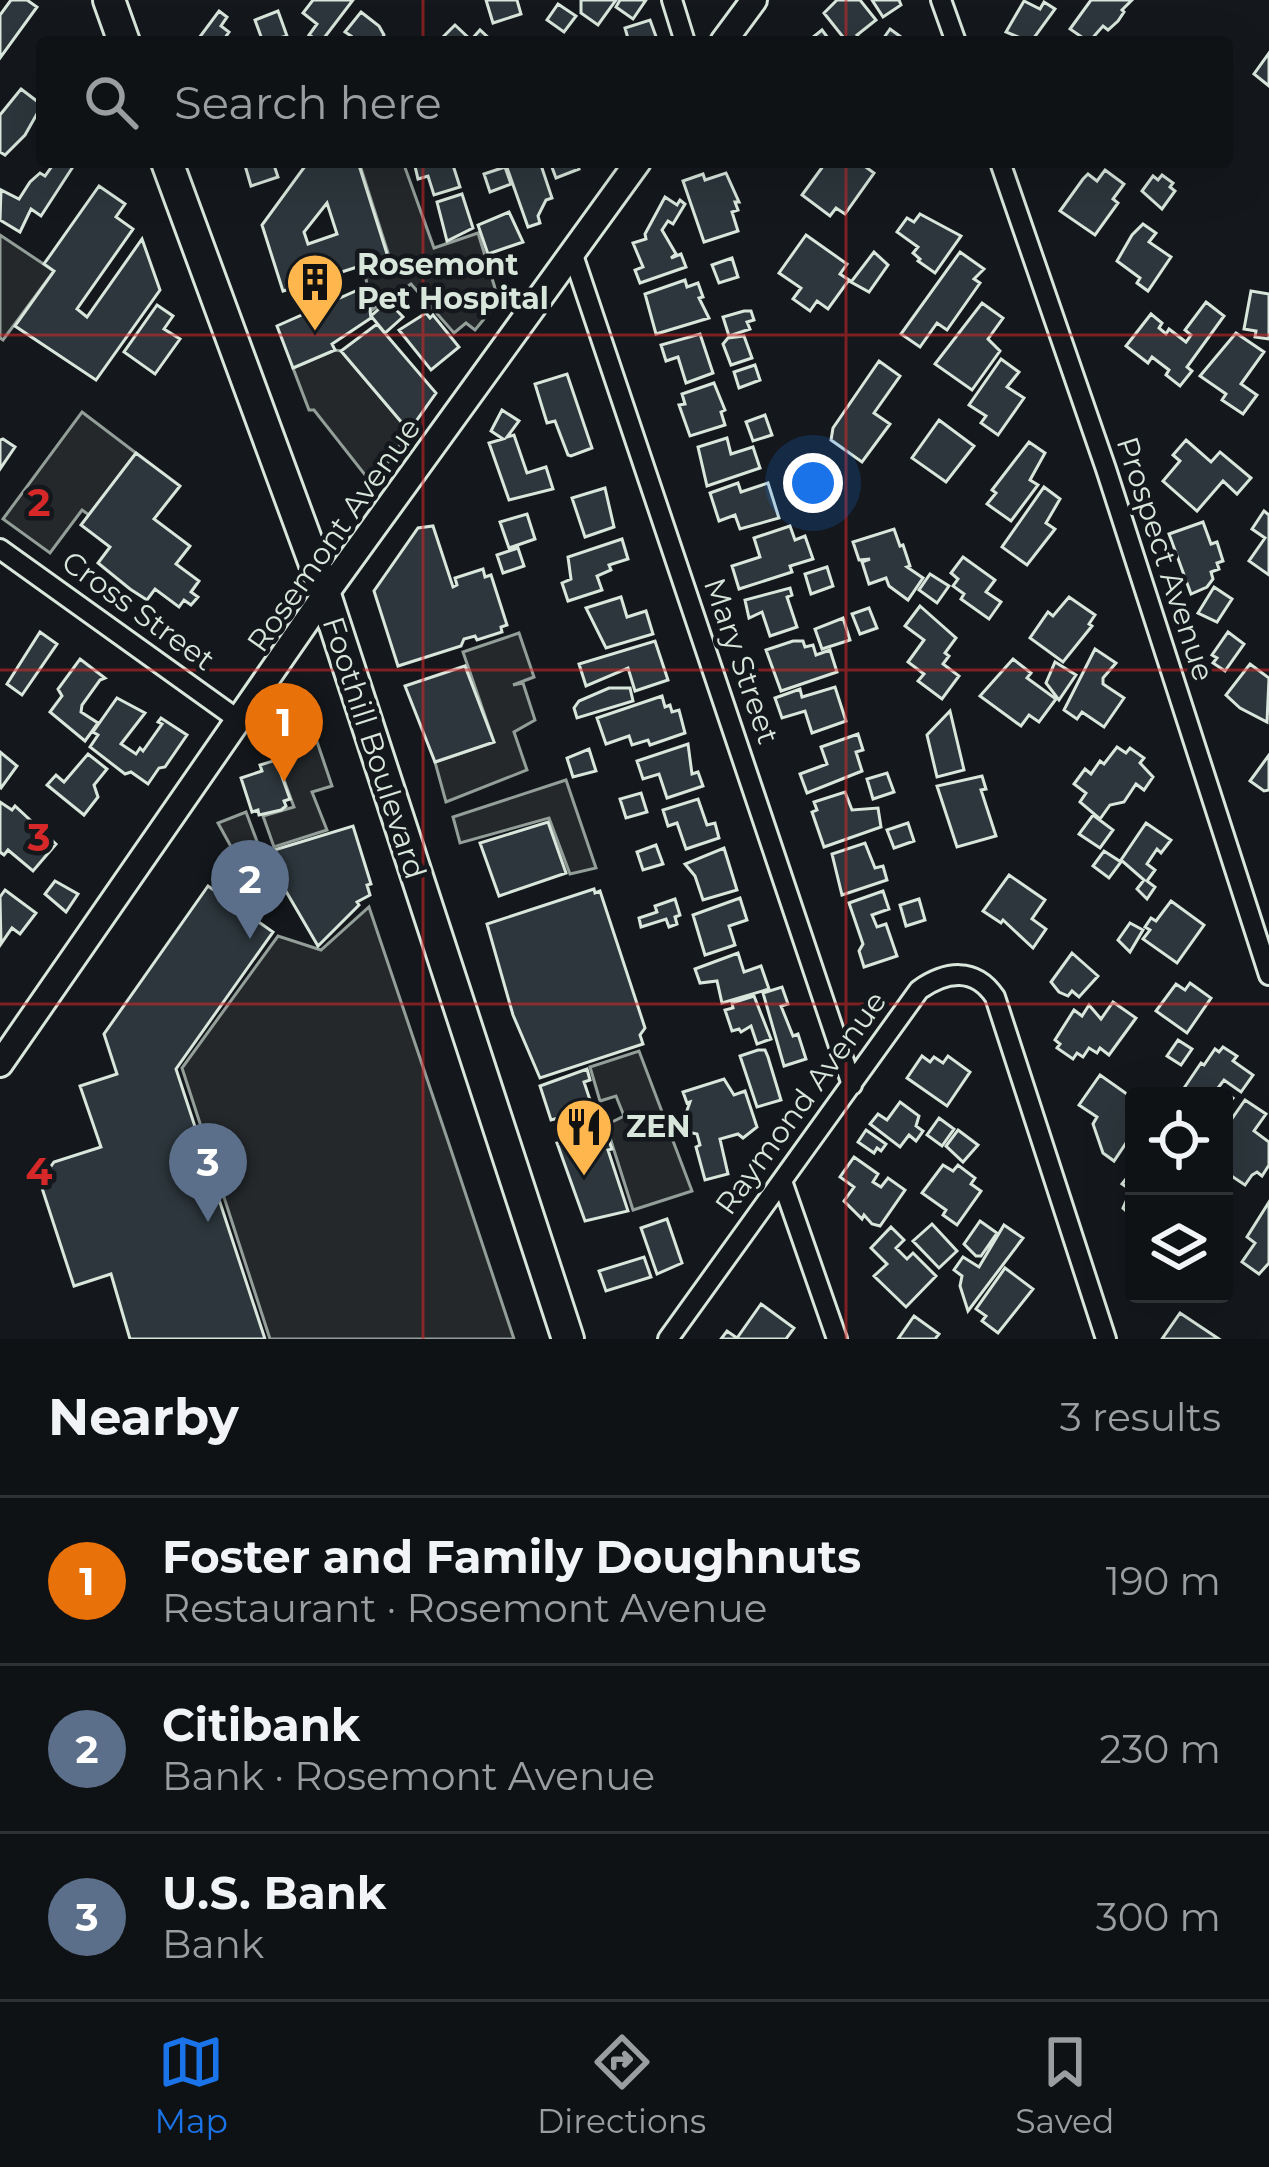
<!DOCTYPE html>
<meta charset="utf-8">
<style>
:root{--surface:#0f1215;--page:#181b1e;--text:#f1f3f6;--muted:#9b9ea0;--line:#2f3234;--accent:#1a73e8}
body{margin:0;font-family:Montserrat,sans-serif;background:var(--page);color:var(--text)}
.controls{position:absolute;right:36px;bottom:36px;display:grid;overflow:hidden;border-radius:12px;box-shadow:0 12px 48px #0002}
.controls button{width:108px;height:108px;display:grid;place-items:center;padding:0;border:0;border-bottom:3px solid var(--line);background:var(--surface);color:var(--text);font:60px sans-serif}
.you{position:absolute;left:813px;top:483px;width:42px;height:42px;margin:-30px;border:9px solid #fff;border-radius:50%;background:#1a73e8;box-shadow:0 0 0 18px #1a73e833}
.badge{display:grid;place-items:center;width:78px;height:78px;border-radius:50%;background:var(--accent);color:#fff;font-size:39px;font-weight:700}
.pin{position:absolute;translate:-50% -99px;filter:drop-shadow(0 3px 6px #0008)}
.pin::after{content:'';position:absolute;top:63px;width:42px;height:36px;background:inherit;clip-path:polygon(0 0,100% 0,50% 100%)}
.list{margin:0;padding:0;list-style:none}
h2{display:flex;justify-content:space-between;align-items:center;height:156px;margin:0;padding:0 48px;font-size:51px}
h2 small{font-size:39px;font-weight:400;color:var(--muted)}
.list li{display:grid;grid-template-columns:78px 1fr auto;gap:36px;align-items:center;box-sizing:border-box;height:168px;padding:0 48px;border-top:3px solid var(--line)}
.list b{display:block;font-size:45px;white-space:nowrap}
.list p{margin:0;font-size:39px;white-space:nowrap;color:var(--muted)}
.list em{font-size:39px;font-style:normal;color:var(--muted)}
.icon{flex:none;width:66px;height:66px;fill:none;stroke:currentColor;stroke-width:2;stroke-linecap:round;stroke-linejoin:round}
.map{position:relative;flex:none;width:1269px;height:1339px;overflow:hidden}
.search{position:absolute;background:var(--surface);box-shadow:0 12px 48px #0002;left:36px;right:36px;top:36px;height:132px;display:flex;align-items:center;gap:30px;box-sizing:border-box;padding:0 42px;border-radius:12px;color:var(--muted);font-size:45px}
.sheet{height:660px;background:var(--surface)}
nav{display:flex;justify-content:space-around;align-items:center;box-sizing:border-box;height:168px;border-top:3px solid var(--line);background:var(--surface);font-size:33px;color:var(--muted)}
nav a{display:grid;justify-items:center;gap:6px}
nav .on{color:var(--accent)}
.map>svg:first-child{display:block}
</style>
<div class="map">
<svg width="1269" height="1339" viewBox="0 0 1269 1339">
<rect width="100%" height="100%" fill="#14181c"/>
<!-- parking -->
<path fill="#24282b" stroke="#939e99" stroke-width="3" d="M359 162H403L434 248 478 233 499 301 475 330 466 323 454 333 411 284 372 310 364 269 390 259Z
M0 235 54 271 3 340 0 338Z
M335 350 341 351 409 431 373 485 314 410H309L293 368Z
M82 412 136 453 89 515 82 510 50 553 3 519Z
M519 633 534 677 513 685 523 683 535 720 514 732 527 770 446 802 435 762 494 742 463 652Z
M292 707 309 718 332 786 312 792 327 830 274 847 263 816 294 807 270 742Z
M566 780 596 868 570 874 549 818 460 843 453 817Z
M246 812 273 884 246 874 218 823Z
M369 907 450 1147 514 1339H270L182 1068 278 936 321 950Z
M639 1051 692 1191 633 1210 606 1125 624 1116 616 1096 600 1101 590 1067Z"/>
<!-- building -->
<path fill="#2c363c" stroke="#d8e6dc" stroke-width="3" fill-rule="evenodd" d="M11 0H27L37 7 0 58V15Z
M313 0H353L321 42 309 35 317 24 303 13Z
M486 0H517L521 14 493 23Z
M581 0H616L598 25 581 13Z
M620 0H646L633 19 616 7Z
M837 0H860L876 20 857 35 862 42H847L824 13Z
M872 0H899L901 5 883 17Z
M1091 0H1132L1122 10 1124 12 1118 21 1108 30 1103 26 1089 42 1070 29Z
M1024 1 1040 9 1044 2 1055 9 1031 42 1006 32Z
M558 4 576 16 564 32 547 20Z
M219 11 227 17 221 26 229 32 222 42H196Z
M278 11 287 36 263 42 255 20Z
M361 12 379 26 384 35 379 42H347L351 36 345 32Z
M650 20 658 42H629L625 28Z
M455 25 471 40 480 30 493 42H450L444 36Z
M890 29 908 42H881Z
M822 30 831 42H807Z
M1269 53V86L1254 74Z
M21 89 42 105 25 135 5 155 0 152V115Z
M55 162H76L41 216 31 209 20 232 0 220 1 190 19 199 30 182 40 173 45 176Z
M244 162H273L278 177 251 186Z
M308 162H358L388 257 283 291 262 225ZM327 203 337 234 308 244 304 232Z
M414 162H452L460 187 434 195 428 176 418 179Z
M505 162H526L527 166 540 162 552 198 546 200 538 216 540 223 528 227Z
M550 162H577L579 169 556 178Z
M826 162H859L874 173 845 214 836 208 830 216 802 195Z
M505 167 511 184 490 192 484 174Z
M1105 170 1124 184 1113 199 1118 203 1095 235 1060 211 1083 179 1088 174 1097 181Z
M726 173 739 202H735L738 210 732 212 738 231 704 242 683 181 703 174 705 180Z
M1162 175 1173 183 1170 187 1175 191 1162 209 1142 191 1153 176 1158 180Z
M99 186 125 204 116 217 133 229 77 309 87 317 142 239 160 290 96 380 15 326 54 271 44 264Z
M462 194 473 228 447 241 437 202Z
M665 197 677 205 680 200 685 204 673 224 668 221 662 230 676 254 671 258 681 254 686 267 640 283 635 270 643 267 633 243 646 239 645 234Z
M509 212 523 242 488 254 478 225Z
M920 214 961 236 935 273 918 261 920 259 913 253 918 247 897 232 907 218 914 222Z
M1143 224 1156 233 1149 242 1171 257 1148 291 1137 283 1140 278 1117 261 1132 235Z
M806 235 847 264 840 274 849 280 828 309 817 301 810 311 793 299 801 288 779 273Z
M874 252 888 265 869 292 851 282Z
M960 252 984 269 974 279 980 283 947 330 937 323 920 347 901 334Z
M732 258 738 277 719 283 712 265Z
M685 280 687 287 698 283 703 297 699 298 709 318 656 334 645 294Z
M367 286 371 318 332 344 335 350 293 368 277 326Z
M1251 291 1269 294V339L1255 337 1256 331 1244 329Z
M388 301 403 317 385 333 371 316Z
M1206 302 1224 316 1187 367 1192 371 1180 386 1166 375 1169 370 1152 357 1148 363 1126 346 1151 314 1162 323 1159 328 1166 334 1169 329 1186 342 1191 335 1185 330Z
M982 303 1003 318 988 339 1000 351 972 390 935 364Z
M157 305 173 316 164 329 180 339 155 374 124 352Z
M744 311H751L754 320 747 322 750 329 729 336 723 317Z
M426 313 430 318 433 315 459 347 431 370 399 330Z
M377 324 436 393 409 431 341 351Z
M1236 333 1264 352 1241 384 1257 395 1243 414 1222 400 1226 394 1200 376Z
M700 334 713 373 686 383 678 357 666 361 661 345Z
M744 336 752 358 731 365 723 344 728 338Z
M1001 359 1019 372 1007 387 1024 398 998 435 981 423 986 416 969 405Z
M879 361 900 376 874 413 890 424 862 462 831 440 833 428Z
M755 365 760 380 739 388 734 372Z
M567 374 592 448 571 456 568 455 555 421 547 423 535 384Z
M714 383 725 410 721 412 725 425 690 436 679 405 685 404 682 394Z
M502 410 519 421 507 437 514 435 527 473 546 467 553 489 509 500 489 443 503 439 491 431Z
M765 415 772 435 753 441 746 422Z
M939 420 974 446 946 482 912 458Z
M727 438 731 454 753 447 760 468 707 486 698 447Z
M3 439 15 447 0 469V440Z
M1186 440 1211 462 1220 452 1251 478 1237 494 1223 481 1197 511 1163 481 1180 461 1173 455Z
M1029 442 1045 453 1030 480 1038 485 1011 521 987 504 996 493 992 490Z
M136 453 180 486 154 519 190 546 176 564 199 581 191 592 198 597 191 605 184 600 179 607 155 589 147 600 130 589 98 563 110 547 81 525Z
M738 483 741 492 768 483 779 518 740 529 735 515 719 521 710 493Z
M1044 487 1060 499 1046 523 1055 529 1027 565 1002 547Z
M605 488 614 527 585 537 572 498Z
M1264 511 1269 515V575L1249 561 1265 538 1252 529Z
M527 514 535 539 509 548 500 522Z
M1203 522 1211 544 1217 542 1223 561 1217 563 1219 569 1211 572 1213 579 1207 587 1191 594 1169 534Z
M433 526 453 587 457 585 455 578 483 569 485 577 491 575 507 625 501 627 502 632 477 640 475 636 464 639 461 646 398 666 374 591 418 528Z
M790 526 795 540 805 536 813 559 790 566 792 572 739 589 732 566 760 557 754 538Z
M894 529 900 546 903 545 910 566 907 567 923 578 908 600 889 586 886 578 869 584 862 562 870 559 859 560 853 542Z
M622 539 628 559 609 565 611 570 597 576 602 590 568 601 562 583 571 579 568 557Z
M518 548 524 566 503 573 497 555Z
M963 557 995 580 986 592 1001 602 989 619 961 599 964 594 953 586 958 579 951 573Z
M827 567 833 586 811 594 805 574Z
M930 574 949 586 937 603 919 590Z
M1214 587 1232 599 1217 622 1198 613Z
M790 588 792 595 787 597 797 627 770 636 762 612 749 618 745 600Z
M621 597 627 617 646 611 653 634 606 648 586 608Z
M1069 597 1095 615 1089 624 1092 626 1063 662 1030 638 1048 612 1053 616Z
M920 606 956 638 945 653 949 656 943 664 959 676 942 699 918 681 924 674 908 662 924 640 905 626Z
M869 608 877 628 860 634 852 614Z
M843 618 850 640 822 649 815 629Z
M40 632 57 644 22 695 7 684Z
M1228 632 1244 644 1225 671 1213 663 1217 658 1212 655Z
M655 641 668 680 635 691 628 668 586 686 579 664Z
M793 641H803L805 647 813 645 816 655 830 650 837 672 781 691 766 650Z
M1095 649 1116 663 1103 678V684L1124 698 1104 727 1082 712 1077 719 1064 710Z
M80 659 105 678 100 680 82 705 81 712 98 723 85 741 50 712 62 696 58 689Z
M1013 659 1031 673 1027 678 1056 699 1039 722 1029 715 1021 726 980 696Z
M1055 662 1076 675 1059 700 1046 683Z
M1250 664 1269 678 1267 722 1240 708 1226 695Z
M465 666 494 742 435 762 405 686Z
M835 687 846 721 812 733 805 711 782 718 775 698 800 689 802 697Z
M609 688H630L633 701 577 718 574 708 579 701Z
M662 696 665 707 670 705 672 712 679 710 685 733 650 745 648 740 632 745 629 736 606 744 597 718Z
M117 698 145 713 121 744 136 754 140 748 143 751 162 724 158 722 161 718 187 735 165 767 159 768 148 784 131 772 125 774 90 747 98 735 93 732Z
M950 711 964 770 937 777 927 735Z
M858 734 863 750 856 752 862 771 807 793 800 774 827 764 821 747Z
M688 744 692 774 698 772 703 786 667 798 659 774 643 779 637 761Z
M1117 747 1126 753 1130 748 1144 758 1140 763 1153 777 1144 790 1136 784 1124 802 1110 805 1100 819 1080 802 1086 793 1074 784 1085 769 1091 774 1100 761 1104 764Z
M589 749 596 771 573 777 567 758Z
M0 752 17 766 1 788 0 787Z
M88 754 107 769 94 785 98 797 84 815 47 785 56 775 64 782Z
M1269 755V790L1264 791 1250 781Z
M276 760 290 799 284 801 286 806 281 810 259 815 258 810 252 812 241 778 262 771 260 765Z
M887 773 894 792 873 799 867 779Z
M982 776 986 789 981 790 996 836 957 847 937 786Z
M845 792 852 810 878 808 881 827 824 847 812 812 817 810 814 802Z
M641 793 647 812 626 818 620 799Z
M698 799 707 825 715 823 719 838 686 849 677 823 668 826 663 810Z
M0 802 12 810 15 806 56 844 33 871 8 850 4 855 0 852Z
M1093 815 1113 830 1100 848 1079 834Z
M548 822 566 873 499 896 480 843Z
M908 823 914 841 894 848 887 830Z
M1146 823 1171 840 1161 853 1157 849 1147 864 1155 870 1147 881 1155 887 1147 899 1137 889 1144 880 1121 860Z
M353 826 371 884 367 885 370 895 357 902 359 905 318 946 266 857 272 855 271 851Z
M865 843 875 868 883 866 887 880 842 895 832 854Z
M656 845 663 864 643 870 637 852Z
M724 848 737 890 703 900 695 876 685 864Z
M1104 851 1121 862 1109 878 1093 866Z
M1009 875 1045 900 1032 919 1046 929 1033 948 1003 920 1001 923 983 911Z
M55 881 78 894 66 912 45 894Z
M208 886 273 932 176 1069 265 1339H130L111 1274 74 1286 40 1182 54 1162 101 1147 80 1086 117 1074 104 1034Z
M594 889 595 893 600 891 645 1028 640 1035 643 1044 540 1078 513 1015 487 924Z
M5 890 36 913 20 934 12 928 1 944 0 897Z
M883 891 889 909 872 915 877 927 886 924 897 956 864 967 859 951 863 944 849 903Z
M740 898 747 920 729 926 735 945 705 955 693 915Z
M675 899 680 915 675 917 677 924 669 927 666 919 641 927 639 918 657 912 655 906Z
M919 899 925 920 906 926 900 905Z
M1171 901 1204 925 1177 963 1143 939 1150 930 1145 927 1151 918 1156 921Z
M1130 923 1143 930 1130 952 1118 940Z
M738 953 744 972 761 966 769 989 722 1003 717 981 700 983 695 969Z
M1072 953 1098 976 1079 997 1072 991 1068 996 1059 992 1051 982Z
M1190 983 1211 998 1187 1033 1156 1011 1176 984 1185 990Z
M782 987 788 1004 781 1006 793 1036 798 1034 806 1059 784 1066 763 993Z
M754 996 771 1039 757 1044 751 1026 741 1032 739 1029 732 1031 725 1010 733 1008 732 1003Z
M1113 1002 1136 1018 1109 1055 1100 1048 1097 1053 1089 1048 1083 1057 1077 1053 1073 1059 1057 1048 1060 1044 1055 1040 1074 1010 1082 1016 1089 1005 1101 1019Z
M1178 1040 1192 1049 1181 1065 1167 1056Z
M1223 1047 1237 1056 1233 1061 1253 1075 1241 1092 1224 1080 1218 1088 1233 1098 1228 1104 1224 1096 1180 1094 1201 1063 1204 1065 1215 1049 1219 1052Z
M758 1050H765L768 1057 781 1100 757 1107 740 1056Z
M922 1056 930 1062 934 1057 943 1063 948 1056 970 1072 947 1106 907 1078Z
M587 1069 590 1080 584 1082 593 1109 551 1120 540 1086Z
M1100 1075 1134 1099V1131L1114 1161 1103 1153 1093 1124 1097 1117 1079 1105Z
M724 1079 734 1095 745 1091 757 1127 743 1138 738 1134 720 1139 728 1174 705 1180 696 1147 700 1145 697 1134 688 1132 684 1119 690 1102 687 1103 683 1092Z
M1245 1100 1266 1114 1254 1131 1269 1142V1165L1262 1176 1257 1172 1252 1175 1245 1185 1224 1171V1130Z
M900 1102 919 1116 916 1126 923 1131 916 1141 909 1135 900 1147 870 1124 878 1114 887 1120Z
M939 1118 954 1129 942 1146 927 1135Z
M605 1130 612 1149 608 1150 628 1211 585 1221 557 1143Z
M866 1130 886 1144 881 1151 877 1148 874 1153 858 1142Z
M958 1130 978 1145 963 1162 946 1146Z
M854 1157 878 1174 873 1182 881 1187 888 1178 905 1190 880 1226 872 1224 864 1215 862 1219 844 1201 854 1187 840 1177Z
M943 1165 953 1171 958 1165 975 1178 971 1184 981 1191 957 1225 943 1215 946 1210 922 1193Z
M1134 1169V1218L1123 1208 1131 1190 1122 1184Z
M1269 1202V1263L1259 1274 1242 1262 1255 1243 1247 1237Z
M667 1219 682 1263 657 1274 641 1228Z
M980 1221 997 1233 981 1256H976L964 1244Z
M932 1224 957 1251 939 1268 913 1241Z
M1004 1225 1023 1238 968 1311 960 1286 962 1276 954 1270 963 1257 979 1267Z
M891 1227 904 1240 896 1248 907 1259 913 1253 936 1276 906 1307 874 1276 887 1264 871 1248Z
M644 1257 651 1277 606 1291 599 1271Z
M1005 1268 1033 1289 998 1333 982 1321 986 1316 976 1309Z
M761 1304 794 1328 786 1339H721L727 1331 737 1338Z
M1180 1313 1219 1339H1162Z
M914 1316 939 1334 935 1339H898Z"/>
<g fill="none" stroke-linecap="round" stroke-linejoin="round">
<defs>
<path id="minor" d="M672 0 685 42
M941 0 956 42
M1000 162 1106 469 1269 975
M573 255 852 1085
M0 549 240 721
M782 1181 837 1339
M668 1339 919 990C946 971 975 967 995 997L1106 1339"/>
<path id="tertiary" d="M723 42 754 0
M0 1064 324 596 638 162"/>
<path id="primary" d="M109 0 124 42
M167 162 316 567 568 1339"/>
</defs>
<!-- minor casing -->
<use href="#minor" stroke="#d8e6dc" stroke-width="24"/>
<!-- tertiary casing -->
<use href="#tertiary" stroke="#d8e6dc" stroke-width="30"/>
<!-- primary casing -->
<use href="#primary" stroke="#d8e6dc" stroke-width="36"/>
<!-- minor -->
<use href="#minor" stroke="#14181c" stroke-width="18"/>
<!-- tertiary -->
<use href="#tertiary" stroke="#14181c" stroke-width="24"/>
<!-- primary -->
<use href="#primary" stroke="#14181c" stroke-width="30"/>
</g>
<!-- grid -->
<path fill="none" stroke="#d62828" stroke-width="3" stroke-opacity="0.55" d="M423 0V42M846 0V42M423 162V1339M846 162V1339M0 335H1269M0 670H1269M0 1004H1269"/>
<!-- icons -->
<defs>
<symbol id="building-pin" viewBox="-11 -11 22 30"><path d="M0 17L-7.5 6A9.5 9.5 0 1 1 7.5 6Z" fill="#ffb74d" stroke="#14181c"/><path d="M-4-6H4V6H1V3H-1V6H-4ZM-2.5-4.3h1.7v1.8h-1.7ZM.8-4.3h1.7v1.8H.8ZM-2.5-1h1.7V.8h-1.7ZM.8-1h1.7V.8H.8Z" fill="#111"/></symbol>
<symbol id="restaurant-pin" viewBox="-11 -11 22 30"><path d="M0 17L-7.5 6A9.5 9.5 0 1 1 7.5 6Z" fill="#ffb74d" stroke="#14181c"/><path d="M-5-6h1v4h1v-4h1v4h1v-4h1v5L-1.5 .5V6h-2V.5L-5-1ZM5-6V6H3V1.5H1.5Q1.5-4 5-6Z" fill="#111"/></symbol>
</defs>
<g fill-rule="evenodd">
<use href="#building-pin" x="282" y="249" width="66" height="90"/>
<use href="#restaurant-pin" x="551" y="1094" width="66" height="90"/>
</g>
<g text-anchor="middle" stroke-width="9" stroke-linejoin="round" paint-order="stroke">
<!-- poi labels -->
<g font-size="30" font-weight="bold" fill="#d8e6dc" stroke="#14181c" text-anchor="start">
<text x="357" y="275">Rosemont<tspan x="357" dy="34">Pet Hospital</tspan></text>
<text x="626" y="1137">ZEN</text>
</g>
<!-- street labels -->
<g font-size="30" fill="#d8e6dc" stroke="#14181c">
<text transform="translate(334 535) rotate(-55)" y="10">Rosemont Avenue</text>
<text transform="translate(1165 559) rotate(72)" y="10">Prospect Avenue</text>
<text transform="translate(138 611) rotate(36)" y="10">Cross Street</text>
<text transform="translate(741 661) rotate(71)" y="10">Mary Street</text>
<text transform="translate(374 748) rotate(72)" y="10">Foothill Boulevard</text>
<text transform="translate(801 1103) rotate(-54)" y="10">Raymond Avenue</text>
</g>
</g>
<g font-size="39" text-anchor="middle" font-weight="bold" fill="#d62828" stroke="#14181c" stroke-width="9" stroke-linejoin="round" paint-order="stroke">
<text x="39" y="516">2</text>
<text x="39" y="851">3</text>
<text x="39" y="1185">4</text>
</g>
</svg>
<div class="controls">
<button><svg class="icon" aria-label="locate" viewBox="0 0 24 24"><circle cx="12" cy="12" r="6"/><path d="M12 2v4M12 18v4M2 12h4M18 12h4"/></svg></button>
<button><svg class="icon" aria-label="layers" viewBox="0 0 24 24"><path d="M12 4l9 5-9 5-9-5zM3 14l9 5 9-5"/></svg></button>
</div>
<div class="you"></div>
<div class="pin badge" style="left:284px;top:782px;background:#e8710a">1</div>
<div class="pin badge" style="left:250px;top:939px;background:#5c6f8a">2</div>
<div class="pin badge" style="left:208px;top:1222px;background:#5c6f8a">3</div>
<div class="search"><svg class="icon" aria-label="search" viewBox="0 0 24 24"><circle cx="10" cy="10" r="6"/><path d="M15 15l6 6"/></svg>Search here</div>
</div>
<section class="sheet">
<h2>Nearby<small>3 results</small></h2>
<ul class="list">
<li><span class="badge" style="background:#e8710a">1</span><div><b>Foster and Family Doughnuts</b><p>Restaurant · Rosemont Avenue</p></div><em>190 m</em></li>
<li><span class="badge" style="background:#5c6f8a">2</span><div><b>Citibank</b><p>Bank · Rosemont Avenue</p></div><em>230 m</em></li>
<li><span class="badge" style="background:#5c6f8a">3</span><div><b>U.S. Bank</b><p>Bank</p></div><em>300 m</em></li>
</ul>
</section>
<nav>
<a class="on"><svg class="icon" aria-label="map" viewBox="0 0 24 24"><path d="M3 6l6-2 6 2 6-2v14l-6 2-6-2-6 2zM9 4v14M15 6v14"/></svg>Map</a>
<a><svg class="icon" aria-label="directions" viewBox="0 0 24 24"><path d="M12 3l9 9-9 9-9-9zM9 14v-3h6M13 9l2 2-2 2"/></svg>Directions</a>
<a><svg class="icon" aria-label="saved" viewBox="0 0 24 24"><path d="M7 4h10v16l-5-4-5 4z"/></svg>Saved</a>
</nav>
